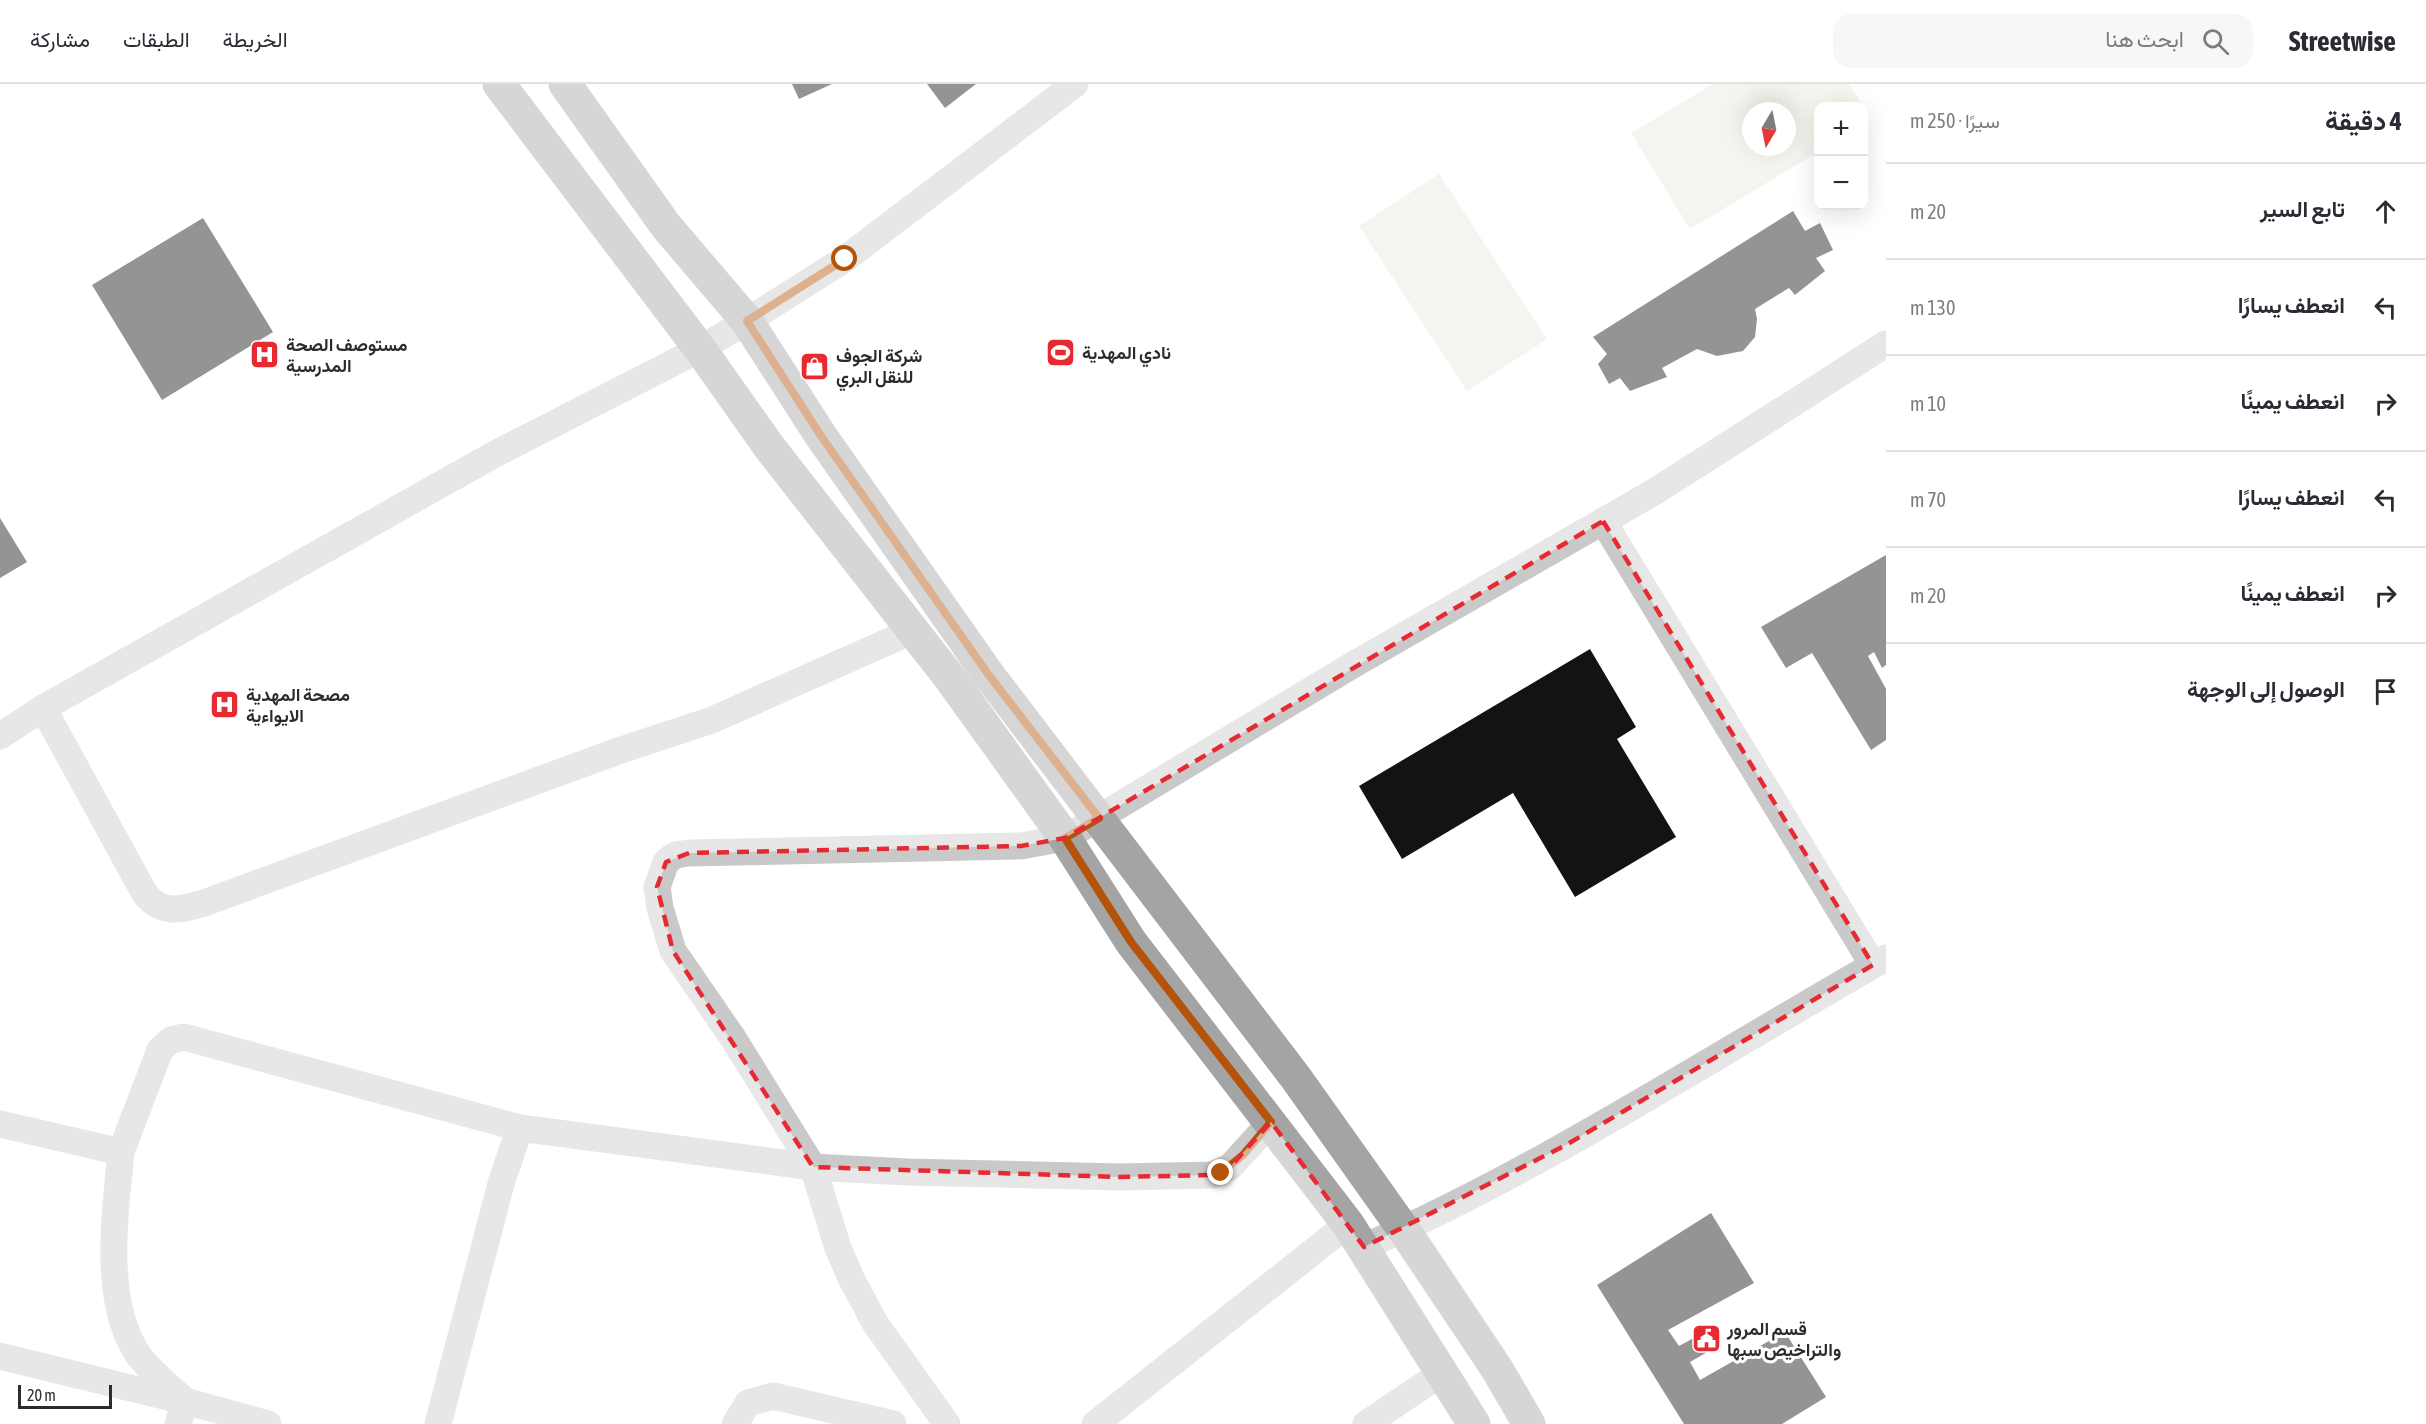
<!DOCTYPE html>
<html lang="ar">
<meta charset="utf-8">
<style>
:root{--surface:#fff;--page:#f7f7f7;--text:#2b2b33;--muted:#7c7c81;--line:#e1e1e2}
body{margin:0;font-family:"Asap Condensed",Vazirmatn,sans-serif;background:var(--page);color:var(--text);direction:rtl}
.controls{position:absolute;right:18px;top:18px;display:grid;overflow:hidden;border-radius:12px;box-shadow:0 6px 24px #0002}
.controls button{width:54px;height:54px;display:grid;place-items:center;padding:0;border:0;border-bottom:2px solid var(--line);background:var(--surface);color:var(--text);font:30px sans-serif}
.compass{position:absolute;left:1742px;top:18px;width:54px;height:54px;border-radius:50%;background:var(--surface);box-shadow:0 6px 24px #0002;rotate:190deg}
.scale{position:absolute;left:18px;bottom:15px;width:94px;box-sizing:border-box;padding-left:6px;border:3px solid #2c2c2c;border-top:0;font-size:16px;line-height:21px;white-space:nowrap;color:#2c2c2c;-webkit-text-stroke:4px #fff;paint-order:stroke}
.stop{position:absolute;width:18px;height:18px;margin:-14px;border:4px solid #b45309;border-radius:50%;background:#fff}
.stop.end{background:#b45309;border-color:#fff;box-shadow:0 2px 6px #0008}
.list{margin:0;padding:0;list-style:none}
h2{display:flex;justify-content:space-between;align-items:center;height:78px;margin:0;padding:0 24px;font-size:26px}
h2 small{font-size:20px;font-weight:400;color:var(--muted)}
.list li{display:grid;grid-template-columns:39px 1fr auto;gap:18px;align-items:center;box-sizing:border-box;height:96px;padding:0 24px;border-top:2px solid var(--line)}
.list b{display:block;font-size:22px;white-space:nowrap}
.list em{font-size:20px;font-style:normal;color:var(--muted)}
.icon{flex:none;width:33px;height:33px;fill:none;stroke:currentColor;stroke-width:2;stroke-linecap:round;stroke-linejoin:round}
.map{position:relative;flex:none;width:1886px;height:1340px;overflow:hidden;direction:ltr}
header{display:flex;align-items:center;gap:36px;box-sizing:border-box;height:84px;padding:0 30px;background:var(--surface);border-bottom:2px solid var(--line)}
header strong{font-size:28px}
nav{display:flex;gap:33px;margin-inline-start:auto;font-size:21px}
.search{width:420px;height:54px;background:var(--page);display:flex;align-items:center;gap:15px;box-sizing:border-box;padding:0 21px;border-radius:18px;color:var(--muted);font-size:22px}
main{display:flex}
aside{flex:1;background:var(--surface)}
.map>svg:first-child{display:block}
</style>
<header>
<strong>Streetwise</strong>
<div class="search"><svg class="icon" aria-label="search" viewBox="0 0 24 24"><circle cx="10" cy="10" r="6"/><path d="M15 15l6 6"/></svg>ابحث هنا</div>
<nav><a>الخريطة</a><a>الطبقات</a><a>مشاركة</a></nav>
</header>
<main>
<aside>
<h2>4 دقيقة<small>سيرًا · 250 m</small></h2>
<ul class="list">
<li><svg class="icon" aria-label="ahead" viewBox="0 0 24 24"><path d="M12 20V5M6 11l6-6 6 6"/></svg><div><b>تابع السير</b></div><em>20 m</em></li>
<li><svg class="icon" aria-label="left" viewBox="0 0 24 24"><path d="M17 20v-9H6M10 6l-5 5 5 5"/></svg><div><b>انعطف يسارًا</b></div><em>130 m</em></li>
<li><svg class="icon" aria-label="right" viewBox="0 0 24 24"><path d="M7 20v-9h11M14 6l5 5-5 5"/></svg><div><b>انعطف يمينًا</b></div><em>10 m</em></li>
<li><svg class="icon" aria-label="left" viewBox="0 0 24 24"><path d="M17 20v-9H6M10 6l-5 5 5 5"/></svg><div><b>انعطف يسارًا</b></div><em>70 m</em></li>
<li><svg class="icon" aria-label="right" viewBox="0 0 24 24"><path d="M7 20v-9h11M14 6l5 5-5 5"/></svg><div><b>انعطف يمينًا</b></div><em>20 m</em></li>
<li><svg class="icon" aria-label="arrive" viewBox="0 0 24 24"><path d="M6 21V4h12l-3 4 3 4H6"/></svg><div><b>الوصول إلى الوجهة</b></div></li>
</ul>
</aside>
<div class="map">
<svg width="1886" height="1340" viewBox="0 0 1886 1340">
<rect width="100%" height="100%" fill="#fff"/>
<!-- green -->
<path fill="#e2ead9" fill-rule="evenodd" d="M1713 0H1849L1863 22H1818V68L1690 145 1631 49ZM1751 27H1787V63H1751Z
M1439 90 1547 255 1467 307 1359 142Z"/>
<!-- building -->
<path fill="#131313" d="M792 0H832L799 15Z
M927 0H976L945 24Z
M1793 127 1805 147 1820 139 1833 166 1816 174 1825 187 1795 211 1789 204 1755 225 1757 235 1755 253 1743 267 1717 272 1697 265 1662 284 1667 293 1630 307 1620 294 1609 300 1598 280 1607 270 1593 253Z
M203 134 273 248 162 316 92 201Z
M0 434 27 478 0 494Z
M1886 471V581L1882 584 1874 568 1868 572 1886 605V656L1871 666 1812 569 1786 584 1761 543Z
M1590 565 1636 643 1617 655 1676 753 1575 813 1513 709 1402 775 1359 702Z
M1711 1129 1754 1199 1668 1246 1679 1262 1699 1251 1711 1266 1690 1278 1700 1296 1785 1248 1826 1313 1782 1340H1684L1597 1201Z"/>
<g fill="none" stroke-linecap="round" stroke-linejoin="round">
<!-- minor -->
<path stroke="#c9c9c9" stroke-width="27" d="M1603 437 1873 881
M43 624 145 810C162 831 181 826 204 819L618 667 712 636 912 547
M0 652 43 624 495 370 700 265 747 237 845 175 1075 0
M0 1040 121 1068 160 966 171 956 184 953 520 1044 813 1083 907 1088 1120 1093 1212 1091 1230 1083 1271 1038
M121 1068C115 1130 102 1219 139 1272 151 1288 170 1303 185 1317
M1364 1163C1546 1083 1713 972 1886 874
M0 1272 184 1317
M178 1340 185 1317 268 1340
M438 1340 502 1096 520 1044
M735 1340 748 1319 773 1312 893 1340
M947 1340 875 1239 852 1196 838 1164 813 1083 733 954 673 867 660 824 657 803 666 778 675 771 689 769 1021 762 1065 754 1351 582 1654 408 1886 260
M1095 1340 1348 1140
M1366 1340 1442 1289"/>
<!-- primary -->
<path stroke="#a4a4a4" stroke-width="33" d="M499 0 700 265 770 364 950 594 1065 754 1131 858 1348 1140 1474 1340
M565 0 666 142 747 237 821 352 988 590 1296 994 1404 1146 1497 1285 1529 1340"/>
</g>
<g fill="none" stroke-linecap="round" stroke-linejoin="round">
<!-- route -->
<path stroke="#b45309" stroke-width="8" d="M845 175 747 237 821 352 988 590 1099 734 1065 754 1131 858 1271 1038 1243 1071 1221 1089"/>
</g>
<!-- marked area -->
<path d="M0 0H1886V1340H0ZM1603 437 1873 881 1566 1061 1364 1163 1271 1038 1230 1083 1212 1091 1120 1093 813 1083 673 867 657 803 666 778 689 769 1021 762 1065 754Z" fill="#fff" fill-opacity=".55" fill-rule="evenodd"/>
<path fill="none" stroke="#e72932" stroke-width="4.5" stroke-dasharray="12 8" stroke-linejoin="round" d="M1603 437 1873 881 1566 1061 1364 1163 1271 1038 1230 1083 1212 1091 1120 1093 813 1083 673 867 657 803 666 778 689 769 1021 762 1065 754Z"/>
<!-- icons -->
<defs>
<symbol id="stadium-square" viewBox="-11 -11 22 22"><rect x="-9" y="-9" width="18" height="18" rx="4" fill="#e72932" stroke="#fff"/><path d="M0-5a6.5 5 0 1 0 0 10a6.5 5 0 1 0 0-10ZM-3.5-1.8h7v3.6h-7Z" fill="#fff"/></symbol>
<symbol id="hospital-square" viewBox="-11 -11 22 22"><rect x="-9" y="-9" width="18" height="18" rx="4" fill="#e72932" stroke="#fff"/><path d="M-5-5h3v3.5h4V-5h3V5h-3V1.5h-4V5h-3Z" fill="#fff"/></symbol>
<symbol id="shop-square" viewBox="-11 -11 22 22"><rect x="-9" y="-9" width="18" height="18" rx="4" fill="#e72932" stroke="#fff"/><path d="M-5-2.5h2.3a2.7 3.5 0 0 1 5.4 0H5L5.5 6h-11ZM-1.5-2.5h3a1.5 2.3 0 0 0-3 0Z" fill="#fff"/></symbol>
<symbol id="civic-square" viewBox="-11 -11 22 22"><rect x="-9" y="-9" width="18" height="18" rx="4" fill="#e72932" stroke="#fff"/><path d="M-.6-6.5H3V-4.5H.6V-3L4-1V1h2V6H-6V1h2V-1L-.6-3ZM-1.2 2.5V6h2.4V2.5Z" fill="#fff"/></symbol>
</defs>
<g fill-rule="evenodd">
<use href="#stadium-square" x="1044" y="252" width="33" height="33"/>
<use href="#hospital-square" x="248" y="254" width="33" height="33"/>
<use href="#shop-square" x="798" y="266" width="33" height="33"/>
<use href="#hospital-square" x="208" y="604" width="33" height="33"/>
<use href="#civic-square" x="1690" y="1238" width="33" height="33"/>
</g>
<g text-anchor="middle" stroke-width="6" stroke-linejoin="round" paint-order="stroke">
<!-- poi labels -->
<g font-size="18" font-weight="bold" fill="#2c2c2c" stroke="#fff" text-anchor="start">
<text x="286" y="267">مستوصف الصحة<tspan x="286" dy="21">المدرسية</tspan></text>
<text x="1082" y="275">نادي المهدية</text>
<text x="836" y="278">شركة الجوف<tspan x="836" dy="21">للنقل البري</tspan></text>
<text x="246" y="617">مصحة المهدية<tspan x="246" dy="21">الايواءية</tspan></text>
<text x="1727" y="1251">قسم المرور<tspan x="1727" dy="21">والتراخيص سبها</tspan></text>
</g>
</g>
</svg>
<div class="controls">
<button>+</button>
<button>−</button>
</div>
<svg class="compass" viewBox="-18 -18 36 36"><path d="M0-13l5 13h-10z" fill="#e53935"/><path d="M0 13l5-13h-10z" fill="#7c7c81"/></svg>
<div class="scale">20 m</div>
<div class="stop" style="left:845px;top:175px"></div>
<div class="stop end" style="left:1221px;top:1089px"></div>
</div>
</main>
